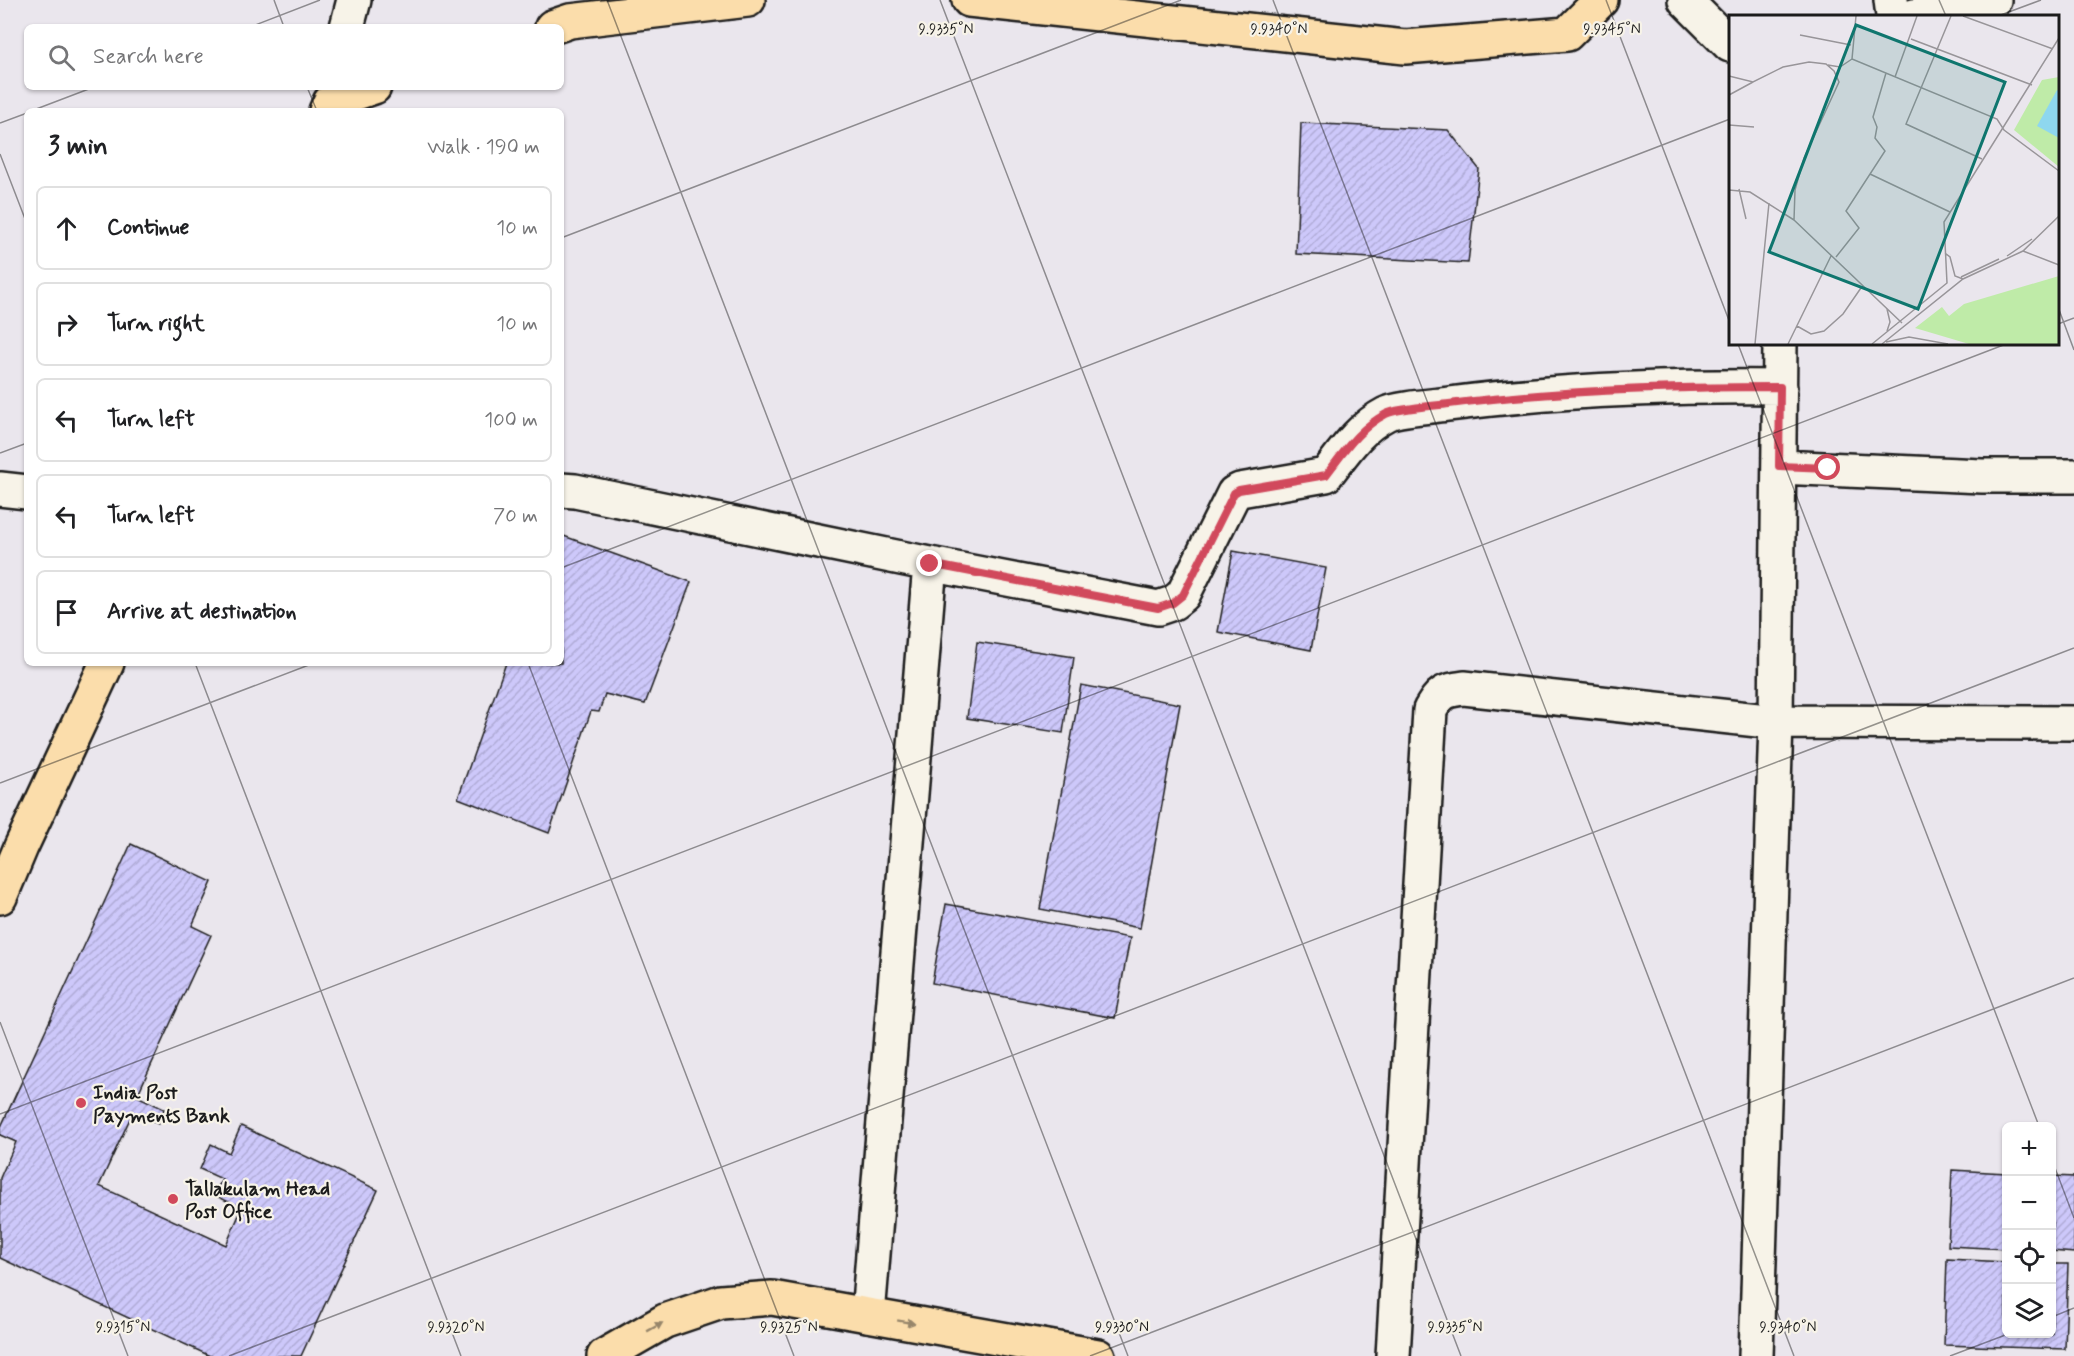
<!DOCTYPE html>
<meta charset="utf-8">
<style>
:root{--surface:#fff;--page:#f2f2f2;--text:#202124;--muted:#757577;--line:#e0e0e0}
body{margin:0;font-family:Mynerve,sans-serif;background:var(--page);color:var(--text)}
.controls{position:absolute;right:18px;bottom:18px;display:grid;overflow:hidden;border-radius:9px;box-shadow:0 2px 4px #0004}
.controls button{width:54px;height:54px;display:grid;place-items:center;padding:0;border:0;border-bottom:2px solid var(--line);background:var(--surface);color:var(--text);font:30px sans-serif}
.stop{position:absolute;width:18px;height:18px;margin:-14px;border:4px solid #d1495b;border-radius:50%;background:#fff}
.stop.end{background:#d1495b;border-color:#fff;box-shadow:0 2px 6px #0008}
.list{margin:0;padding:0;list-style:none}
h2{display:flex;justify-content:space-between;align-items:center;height:78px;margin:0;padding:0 24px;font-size:26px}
h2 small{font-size:20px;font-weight:400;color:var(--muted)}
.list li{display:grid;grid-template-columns:39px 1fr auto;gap:18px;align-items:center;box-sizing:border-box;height:84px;margin:0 12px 12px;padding:0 12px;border:2px solid var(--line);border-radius:9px}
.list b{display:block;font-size:22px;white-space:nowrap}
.list em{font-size:20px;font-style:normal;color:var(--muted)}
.icon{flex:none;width:33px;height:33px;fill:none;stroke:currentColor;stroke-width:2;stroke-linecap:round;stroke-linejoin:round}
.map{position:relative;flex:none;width:2074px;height:1356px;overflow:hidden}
.search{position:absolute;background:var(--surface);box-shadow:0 2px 4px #0004;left:24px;top:24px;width:540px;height:66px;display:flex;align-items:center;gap:15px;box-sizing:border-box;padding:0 21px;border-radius:9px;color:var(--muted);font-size:22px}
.panel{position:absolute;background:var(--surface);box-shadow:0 2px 4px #0004;left:24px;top:108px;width:540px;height:558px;border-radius:9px}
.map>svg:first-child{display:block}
</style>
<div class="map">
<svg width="2074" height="1356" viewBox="0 0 2074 1356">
<defs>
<pattern id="building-hatch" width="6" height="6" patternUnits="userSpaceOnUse" patternTransform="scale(1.5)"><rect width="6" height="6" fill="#cdc8fa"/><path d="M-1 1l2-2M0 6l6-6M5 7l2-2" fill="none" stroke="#afabd6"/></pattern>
</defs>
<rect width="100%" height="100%" fill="#eae6ed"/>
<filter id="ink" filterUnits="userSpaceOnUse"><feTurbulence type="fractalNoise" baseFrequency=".0167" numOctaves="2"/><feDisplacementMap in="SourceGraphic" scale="12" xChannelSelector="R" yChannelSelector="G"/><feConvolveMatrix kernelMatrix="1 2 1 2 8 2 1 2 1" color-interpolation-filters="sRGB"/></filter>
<g filter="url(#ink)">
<!-- building -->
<path fill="url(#building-hatch)" stroke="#1c1c1c" stroke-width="1.5" d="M1301 123 1448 130 1479 169 1468 263 1296 254Z
M561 535 691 582 645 704 605 694 599 712 591 711 549 833 458 798 506 663H561Z
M1233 551 1326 568 1311 650 1218 632Z
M977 642 1074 657 1063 733 967 718Z
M1081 685 1180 704 1140 928 1040 909Z
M131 844 212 882 192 926 211 935 137 1096 164 1109 158 1124 133 1112 99 1186 226 1245 242 1208 214 1195 222 1179 200 1169 211 1144 229 1153 241 1126 378 1190 301 1356H210L0 1258V1178L16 1142 0 1135V1129Z
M946 904 1130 938 1115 1018 932 983Z
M1952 1170 2006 1173V1249L1948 1246Z
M2052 1176 2074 1177V1253L2052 1251Z
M1947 1259 2006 1262V1334H2052V1264H2068L2065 1349 1944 1345Z"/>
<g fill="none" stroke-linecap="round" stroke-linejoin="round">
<defs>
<path id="minor" d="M1685 0 1730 45
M1891 0 1893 16
M1914 16 1994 0
M347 27 354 0
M1779 467 1982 476H2074
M0 489 27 492
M561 490 575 491 930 564 1158 608 1173 603 1183 595 1234 493 1240 490 1326 475C1344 452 1359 428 1386 414 1398 408 1434 406 1449 404 1558 390 1670 386 1780 387
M868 1315 930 564
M1393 1356 1430 710C1441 692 1443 691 1464 688L1776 722 2074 723
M1756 1356 1776 722 1780 344"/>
<path id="major" d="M969 0 1405 47 1567 34 1601 0
M552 27 570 21 748 0
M326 111 330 102 374 87
M0 897 21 847 107 663"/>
<path id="highway" d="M604 1356 665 1321 721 1302 772 1298 1098 1356"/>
</defs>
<!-- minor casing -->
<use href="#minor" stroke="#1c1c1c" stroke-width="38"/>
<!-- major casing -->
<use href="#major" stroke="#1c1c1c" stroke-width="38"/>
<!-- highway casing -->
<use href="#highway" stroke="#1c1c1c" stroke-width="38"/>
<!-- minor -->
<use href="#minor" stroke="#f7f3e8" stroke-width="33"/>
<!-- major -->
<use href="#major" stroke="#fbddab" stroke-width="33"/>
<!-- highway -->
<use href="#highway" stroke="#fbddab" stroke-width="33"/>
</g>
<!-- one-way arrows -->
<defs><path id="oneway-solid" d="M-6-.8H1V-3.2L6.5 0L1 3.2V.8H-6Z" transform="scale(1.5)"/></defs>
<g fill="#97866b">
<use href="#oneway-solid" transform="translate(906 1322) rotate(10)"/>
<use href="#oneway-solid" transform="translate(655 1327) rotate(-29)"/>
</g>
</g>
<g fill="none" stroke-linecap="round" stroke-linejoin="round" filter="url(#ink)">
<!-- route -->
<path stroke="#d1495b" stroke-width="8" d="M930 564 1158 608 1173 603 1183 595 1234 493 1239 490 1326 475C1344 452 1359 428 1386 414 1398 408 1434 406 1449 404 1559 390 1670 387 1780 387L1779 466 1828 468"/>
</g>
<!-- ticks -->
<path fill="none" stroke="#1c1c1c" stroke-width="1.5" stroke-opacity="0.45" d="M274 0 284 27M607 0 1128 1356M940 0 1461 1356M1273 0 1794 1356M1606 0 1730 323M1939 0 1946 16M1998 16 2041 0M250 27 320 0M307 87 317 111M31 111 94 87M0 123 27 113M0 154 27 224M561 238 1181 0M2058 307 2074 350M2058 324 2074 318M1738 344 2039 1126M0 453 27 443M561 568 1730 119M195 663 461 1356M528 663 794 1356M0 783 314 663M0 1022 128 1356M0 1114 2006 344M2052 1160 2074 1218M2052 1317 2074 1308M229 1356 2074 648M1090 1356 2074 978M1950 1356 2008 1334"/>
<!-- markers -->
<g fill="#d1495b" stroke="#f7f3e8" stroke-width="2">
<circle cx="81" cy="1103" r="6"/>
<circle cx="173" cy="1199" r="6"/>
</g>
<g text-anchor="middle" stroke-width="4.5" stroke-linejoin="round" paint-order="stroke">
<!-- poi labels -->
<g font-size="20" font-weight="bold" fill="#1c1c1c" stroke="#f7f3e8" text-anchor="start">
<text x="93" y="1099">India Post<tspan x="93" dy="23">Payments Bank</tspan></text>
<text x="185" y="1195">Tallakulam Head<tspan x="185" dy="23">Post Office</tspan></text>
</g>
</g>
<!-- overview -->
<g transform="translate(1729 15)">
<rect width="330" height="330" fill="#eae6ed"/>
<path d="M330 62V152L285 115 313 65ZM330 261V329H240L186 313 213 292 220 301 235 289Z" fill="#bfeba8"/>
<path d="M328 75 330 76V123L308 111Z" fill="#8ed7ef"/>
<path fill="none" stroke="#989599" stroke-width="1.5" d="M127 1 123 44 268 104 275 115 330 156M222 1 177 109 253 144M234 1 324 34M71 20 122 30M182 24 303 70M99 50 111 52 123 44M0 61 24 67 54 52 80 47 97 49 105 56 110 67 75 143 66 175 65 205 173 308M166 62 188 1M0 80 24 67M0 110 25 112M141 159 221 197M10 174 17 204M0 175 21 177 65 205M294 236 330 250M216 238 221 242 226 261 234 264M278 241 303 224M107 242 130 213 117 196 156 136 146 123 148 112 144 102 157 58M232 262 270 244M158 294 161 307 158 316M68 311 82 319 95 316 114 299 134 270M157 327 180 322 219 329M26 329 40 188M59 329 102 241M143 329 218 268 215 207 330 23M153 329 234 264 294 236 330 201"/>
<path fill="#0f766e" fill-opacity="0.15" stroke="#0f766e" stroke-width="3" d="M127 10 276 67 189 294 40 237Z"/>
<rect width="330" height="330" fill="none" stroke="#1c1c1c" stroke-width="3"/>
</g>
<g font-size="15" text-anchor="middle" fill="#1c1c1c" stroke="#f7f3e8" stroke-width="4.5" stroke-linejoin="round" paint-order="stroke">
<text x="1612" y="34">9.9345°N</text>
<text x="946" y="34">9.9335°N</text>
<text x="1279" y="34">9.9340°N</text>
<text x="123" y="1332">9.9315°N</text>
<text x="456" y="1332">9.9320°N</text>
<text x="789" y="1332">9.9325°N</text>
<text x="1122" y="1332">9.9330°N</text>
<text x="1455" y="1332">9.9335°N</text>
<text x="1788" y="1332">9.9340°N</text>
</g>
</svg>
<div class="controls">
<button>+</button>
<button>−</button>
<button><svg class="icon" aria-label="locate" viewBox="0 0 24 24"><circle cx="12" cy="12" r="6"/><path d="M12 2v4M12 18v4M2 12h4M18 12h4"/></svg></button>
<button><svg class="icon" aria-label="layers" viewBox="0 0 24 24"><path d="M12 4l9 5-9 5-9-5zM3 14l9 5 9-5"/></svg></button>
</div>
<div class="stop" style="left:1828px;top:468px"></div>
<div class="stop end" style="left:930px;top:564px"></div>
<div class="search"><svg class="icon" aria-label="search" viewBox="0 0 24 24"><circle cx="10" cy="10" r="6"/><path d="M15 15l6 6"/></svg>Search here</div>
<section class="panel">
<h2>3 min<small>Walk · 190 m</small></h2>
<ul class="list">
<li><svg class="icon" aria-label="ahead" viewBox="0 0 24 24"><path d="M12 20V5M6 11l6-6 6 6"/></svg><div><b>Continue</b></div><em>10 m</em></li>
<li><svg class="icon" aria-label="right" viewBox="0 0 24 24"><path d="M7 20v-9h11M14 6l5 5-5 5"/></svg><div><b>Turn right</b></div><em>10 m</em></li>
<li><svg class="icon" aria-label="left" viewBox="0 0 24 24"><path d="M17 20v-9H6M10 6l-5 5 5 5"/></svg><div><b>Turn left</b></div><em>100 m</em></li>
<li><svg class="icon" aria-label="left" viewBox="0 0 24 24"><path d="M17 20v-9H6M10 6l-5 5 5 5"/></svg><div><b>Turn left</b></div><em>70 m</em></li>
<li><svg class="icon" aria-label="arrive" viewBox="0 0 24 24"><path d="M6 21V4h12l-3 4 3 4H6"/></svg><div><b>Arrive at destination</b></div></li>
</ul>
</section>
</div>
